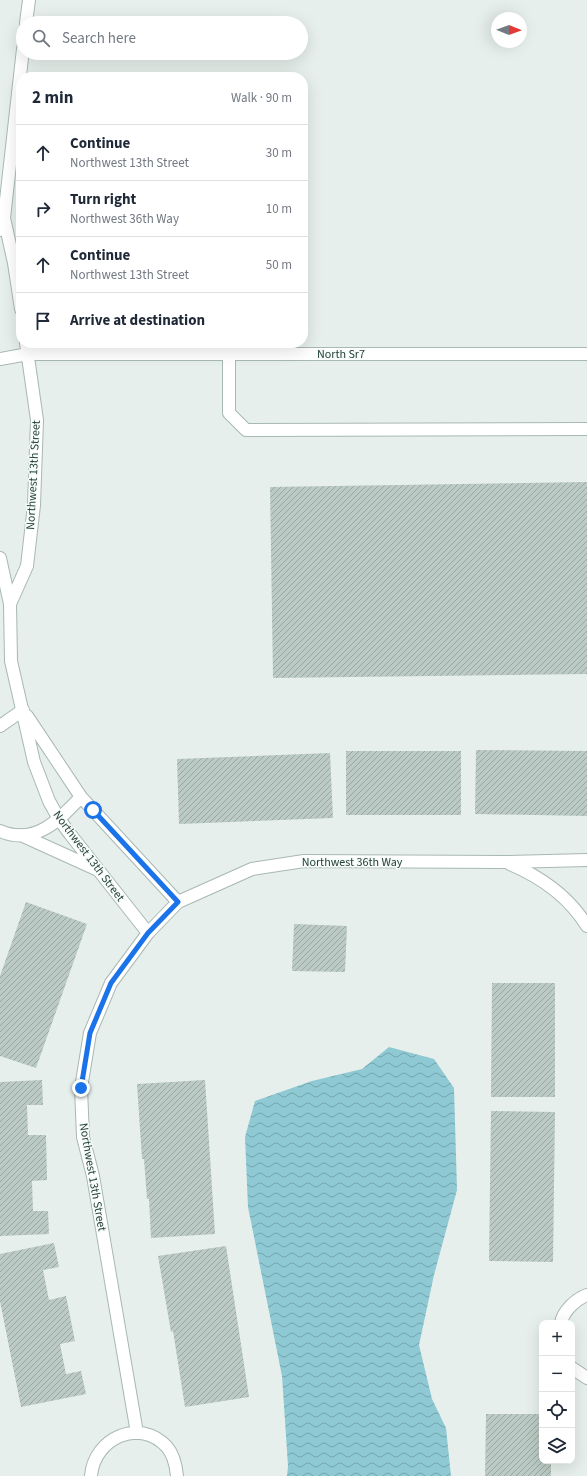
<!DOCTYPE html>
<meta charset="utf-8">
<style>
:root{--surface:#fff;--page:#f6f6f7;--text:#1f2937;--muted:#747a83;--line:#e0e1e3}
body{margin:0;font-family:"Source Sans 3",sans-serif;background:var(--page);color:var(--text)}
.controls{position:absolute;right:12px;bottom:12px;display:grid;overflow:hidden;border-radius:8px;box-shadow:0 4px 16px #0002}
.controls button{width:36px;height:36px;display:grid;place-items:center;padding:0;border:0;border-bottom:1px solid var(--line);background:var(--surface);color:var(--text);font:20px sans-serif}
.compass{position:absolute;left:491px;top:12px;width:36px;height:36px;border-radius:50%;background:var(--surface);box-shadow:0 4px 16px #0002;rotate:91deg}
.stop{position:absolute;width:12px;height:12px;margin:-9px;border:3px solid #1a73e8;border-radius:50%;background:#fff}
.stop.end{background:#1a73e8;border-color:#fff;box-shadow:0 1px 4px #0008}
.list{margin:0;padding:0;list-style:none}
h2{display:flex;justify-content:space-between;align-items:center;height:52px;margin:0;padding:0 16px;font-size:17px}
h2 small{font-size:13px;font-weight:400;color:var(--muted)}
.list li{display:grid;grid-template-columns:26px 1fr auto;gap:12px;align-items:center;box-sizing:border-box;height:56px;padding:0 16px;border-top:1px solid var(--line)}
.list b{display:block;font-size:15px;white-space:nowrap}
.list p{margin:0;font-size:13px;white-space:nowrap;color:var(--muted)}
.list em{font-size:13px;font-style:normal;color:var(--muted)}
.icon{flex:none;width:22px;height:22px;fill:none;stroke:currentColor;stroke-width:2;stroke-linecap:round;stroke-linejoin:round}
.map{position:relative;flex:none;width:587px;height:1476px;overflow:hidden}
.search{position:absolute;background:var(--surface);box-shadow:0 4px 16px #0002;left:16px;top:16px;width:292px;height:44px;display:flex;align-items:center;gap:10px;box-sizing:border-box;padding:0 14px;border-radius:22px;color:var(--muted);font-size:15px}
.panel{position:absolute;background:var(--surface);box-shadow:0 4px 16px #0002;left:16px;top:72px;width:292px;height:276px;border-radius:16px}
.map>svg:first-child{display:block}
</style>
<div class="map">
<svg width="587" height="1476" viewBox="0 0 587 1476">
<defs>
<pattern id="water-waves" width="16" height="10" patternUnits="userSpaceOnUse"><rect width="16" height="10" fill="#8ec9d4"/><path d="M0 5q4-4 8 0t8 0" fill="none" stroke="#74a5ad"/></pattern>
<pattern id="building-hatch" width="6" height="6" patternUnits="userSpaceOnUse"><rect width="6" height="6" fill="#bbcac4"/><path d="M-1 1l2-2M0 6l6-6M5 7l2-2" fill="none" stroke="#98a6a0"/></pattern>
</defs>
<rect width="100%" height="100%" fill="#e6efeb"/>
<!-- water -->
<path fill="url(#water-waves)" d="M389 1047 434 1059 454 1088 457 1190 434 1275 419 1345 432 1399 446 1428 451 1476H287L288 1466 282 1376 248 1207 245 1137 255 1101 312 1081 362 1069Z"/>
<!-- building -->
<path fill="url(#building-hatch)" d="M587 482V674L273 678 270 487Z
M476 750 587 751V816L475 814Z
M346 751H461V815H346Z
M330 753 333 818 179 824 177 759Z
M26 902 87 924 36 1068 0 1056V976Z
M294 924 347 926 345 972 292 971Z
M492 983H555V1097H491Z
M42 1080 43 1105H27L28 1135H46L47 1180 32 1181 33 1211H48L49 1234 0 1236V1082Z
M205 1080 215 1234 151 1238 149 1199H147L144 1159H142L137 1084Z
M491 1111 555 1112 553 1262 489 1261Z
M54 1243 59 1267 43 1270 49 1300 66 1296 75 1341 60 1344 66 1374 81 1371 86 1394 21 1407 0 1301V1254Z
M226 1246 249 1397 185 1407 173 1331 171 1332 158 1256Z
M486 1414H542V1461H551V1476H485Z"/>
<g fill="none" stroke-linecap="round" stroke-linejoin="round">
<defs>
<path id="minor" d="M26 23 29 0
M4 218 14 263 21 309
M0 230 4 218 23 49
M229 354V413L246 430 587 429
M0 359 28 354H587
M0 558 10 604 11 661 34 762 49 801 59 819 70 834 148 933
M10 604 27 566 34 505 37 420 26 343
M27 716 81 797 178 902
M0 726 23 710
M0 831C35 846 59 820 81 797
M21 835 96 869
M510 864C541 877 569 897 587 926
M561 1323C563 1311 576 1299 587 1295
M572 1368 587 1378
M137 1433 93 1176 83 1137 81 1088 90 1033 111 983 148 933 178 902 252 869 304 861 505 862 587 860
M91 1476C94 1438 140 1417 167 1447 174 1455 176 1466 177 1476"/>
</defs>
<!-- minor casing -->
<use href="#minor" stroke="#a8b8b2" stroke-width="14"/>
<!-- minor -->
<use href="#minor" stroke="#fff" stroke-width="12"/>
</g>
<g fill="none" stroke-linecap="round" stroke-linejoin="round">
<!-- route -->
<path stroke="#1a73e8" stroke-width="5" d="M81 1088 90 1033 111 983 148 933 178 902 93 810"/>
</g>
<g text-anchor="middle" stroke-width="3" stroke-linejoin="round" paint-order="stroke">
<!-- street labels -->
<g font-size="12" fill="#24423a" stroke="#f7fbf9">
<text x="341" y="358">North Sr7</text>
<text transform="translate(33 475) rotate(-87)" y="4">Northwest 13th Street</text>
<text transform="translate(89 856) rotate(53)" y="4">Northwest 13th Street</text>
<text x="352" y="866">Northwest 36th Way</text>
<text transform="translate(93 1177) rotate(80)" y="4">Northwest 13th Street</text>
</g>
</g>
</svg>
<div class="controls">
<button>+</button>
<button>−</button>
<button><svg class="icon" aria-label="locate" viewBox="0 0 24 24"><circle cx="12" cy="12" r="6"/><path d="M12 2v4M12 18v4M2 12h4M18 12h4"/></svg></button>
<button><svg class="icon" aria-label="layers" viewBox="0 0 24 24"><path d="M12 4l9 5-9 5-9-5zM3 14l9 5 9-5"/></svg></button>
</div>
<svg class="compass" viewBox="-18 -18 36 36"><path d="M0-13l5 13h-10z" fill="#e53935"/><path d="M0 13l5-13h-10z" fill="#747a83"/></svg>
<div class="stop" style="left:93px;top:810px"></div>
<div class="stop end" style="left:81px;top:1088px"></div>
<div class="search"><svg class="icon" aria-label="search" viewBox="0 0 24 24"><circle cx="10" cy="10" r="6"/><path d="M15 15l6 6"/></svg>Search here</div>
<section class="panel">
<h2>2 min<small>Walk · 90 m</small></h2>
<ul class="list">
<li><svg class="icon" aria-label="ahead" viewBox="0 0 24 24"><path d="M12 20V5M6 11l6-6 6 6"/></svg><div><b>Continue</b><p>Northwest 13th Street</p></div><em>30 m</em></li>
<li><svg class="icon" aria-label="right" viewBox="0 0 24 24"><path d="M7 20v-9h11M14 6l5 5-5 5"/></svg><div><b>Turn right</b><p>Northwest 36th Way</p></div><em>10 m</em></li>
<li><svg class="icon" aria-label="ahead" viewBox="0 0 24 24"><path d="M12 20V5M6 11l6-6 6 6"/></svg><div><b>Continue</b><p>Northwest 13th Street</p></div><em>50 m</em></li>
<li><svg class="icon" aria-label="arrive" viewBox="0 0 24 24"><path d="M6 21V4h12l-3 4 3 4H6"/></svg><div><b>Arrive at destination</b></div></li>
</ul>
</section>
</div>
